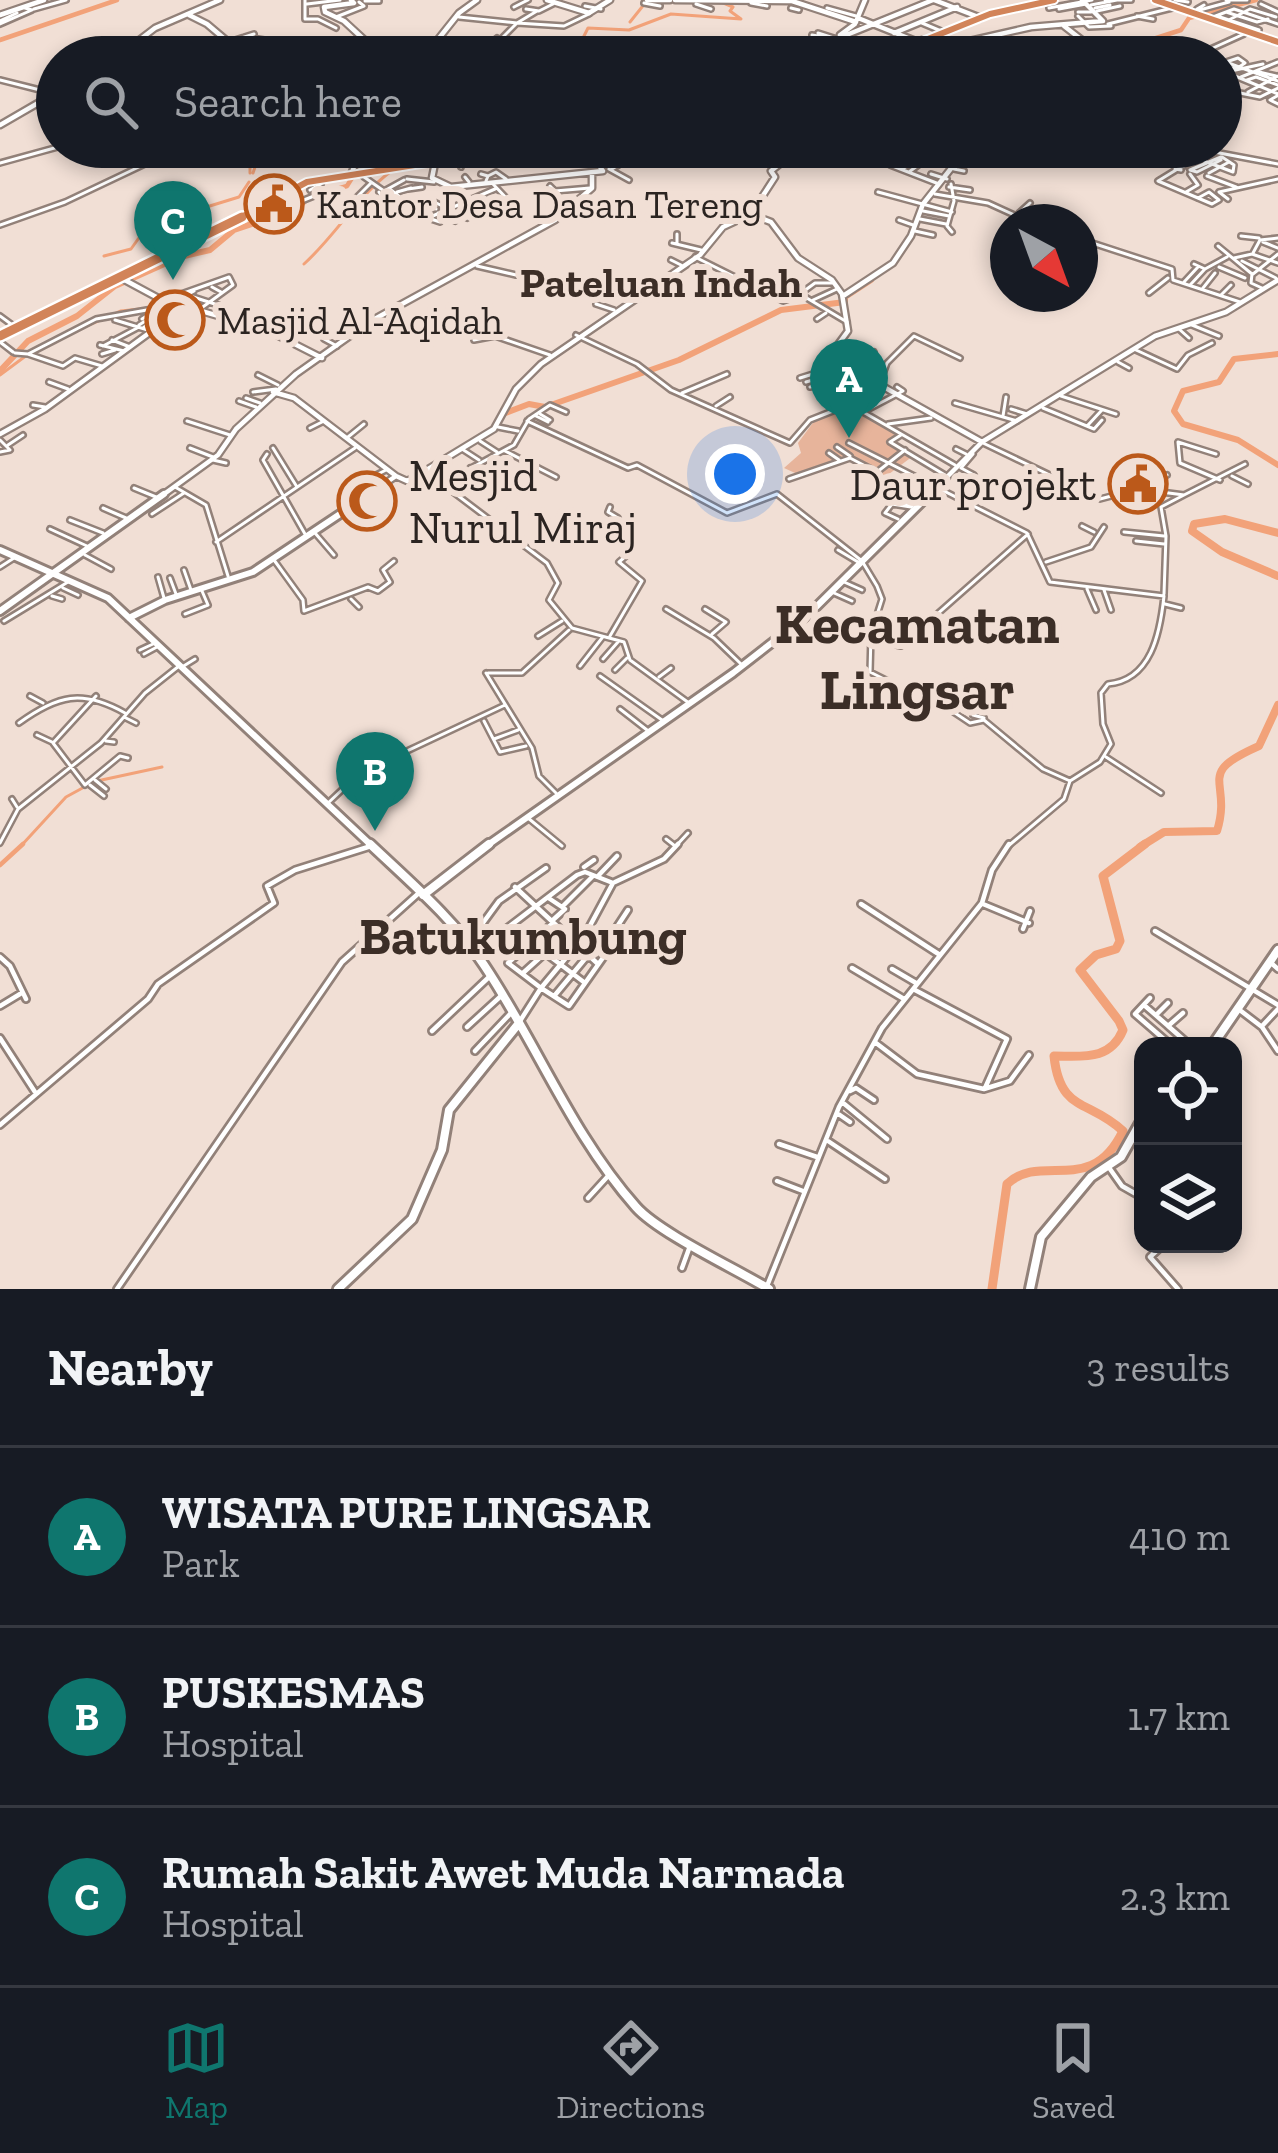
<!DOCTYPE html>
<style>
:root{--surface:#171b24;--page:#242831;--text:#f1f3f6;--muted:#9ea1a6;--line:#363941;--accent:#0f766e}
body{margin:0;font-family:"Zilla Slab",serif;background:var(--page);color:var(--text)}
.controls{position:absolute;right:36px;bottom:36px;display:grid;overflow:hidden;border-radius:24px;box-shadow:0 6px 18px #0003}
.controls button{width:108px;height:108px;display:grid;place-items:center;padding:0;border:0;border-bottom:3px solid var(--line);background:var(--surface);color:var(--text);font:60px sans-serif}
.compass{position:absolute;left:990px;top:204px;width:108px;height:108px;border-radius:50%;background:var(--surface);box-shadow:0 6px 18px #0003;rotate:139deg}
.you{position:absolute;left:735px;top:474px;width:42px;height:42px;margin:-30px;border:9px solid #fff;border-radius:50%;background:#1a73e8;box-shadow:0 0 0 18px #1a73e833}
.badge{display:grid;place-items:center;width:78px;height:78px;border-radius:50%;background:var(--accent);color:#fff;font-size:39px;font-weight:700}
.pin{position:absolute;translate:-50% -99px;filter:drop-shadow(0 3px 6px #0008)}
.pin::after{content:'';position:absolute;top:63px;width:42px;height:36px;background:inherit;clip-path:polygon(0 0,100% 0,50% 100%)}
.list{margin:0;padding:0;list-style:none}
h2{display:flex;justify-content:space-between;align-items:center;height:156px;margin:0;padding:0 48px;font-size:51px}
h2 small{font-size:39px;font-weight:400;color:var(--muted)}
.list li{display:grid;grid-template-columns:78px 1fr auto;gap:36px;align-items:center;box-sizing:border-box;height:180px;padding:0 48px;border-top:3px solid var(--line)}
.list b{display:block;font-size:45px;white-space:nowrap}
.list p{margin:0;font-size:39px;white-space:nowrap;color:var(--muted)}
.list em{font-size:39px;font-style:normal;color:var(--muted)}
.icon{flex:none;width:66px;height:66px;fill:none;stroke:currentColor;stroke-width:2;stroke-linecap:round;stroke-linejoin:round}
.map{position:relative;flex:none;width:1278px;height:1289px;overflow:hidden}
.search{position:absolute;background:var(--surface);box-shadow:0 6px 18px #0003;left:36px;right:36px;top:36px;height:132px;display:flex;align-items:center;gap:30px;box-sizing:border-box;padding:0 42px;border-radius:66px;color:var(--muted);font-size:45px}
.sheet{height:696px;background:var(--surface)}
nav{display:flex;justify-content:space-around;align-items:center;box-sizing:border-box;height:168px;border-top:3px solid var(--line);background:var(--surface);font-size:33px;color:var(--muted)}
nav a{display:grid;justify-items:center;gap:6px}
nav .on{color:var(--accent)}
.map>svg:first-child{display:block}
</style>
<div class="map">
<svg width="1278" height="1289" viewBox="0 0 1278 1289">
<rect width="100%" height="100%" fill="#f1dfd5"/>
<!-- green -->
<path fill="#e7b49b" d="M849 405 902 433 891 441 913 456 885 477 850 457 804 477 784 468 801 453 798 443 815 420Z"/>
<g fill="none" stroke-linecap="round" stroke-linejoin="round">
<!-- stream-far1 -->
<path stroke="#f2a279" stroke-width="3" d="M630 22 646 2
M296 39 319 50 362 57
M352 51 370 57
M560 57 579 46 588 28 629 30 671 14 741 19 730 11 733 7 721 2
M382 168 375 163 377 158 398 147
M250 173V159L278 147
M253 173 257 161 283 147
M104 256 131 249 148 225 239 197 249 182
M304 264C337 234 356 198 390 172
M84 327 121 311 158 307 172 296
M0 375 27 355
M97 781 162 767
M20 847 66 797 88 785"/>
<!-- stream -->
<path stroke="#f2a279" stroke-width="4.5" d="M0 865 23 844"/>
<!-- river-far3 -->
<path stroke="#f2a279" stroke-width="4.5" d="M0 40 117 0
M1145 57 1154 50 1147 41 1181 30 1189 18 1256 0
M263 220 298 208 310 197 326 199 323 193 347 186 355 173"/>
<!-- river-far2 -->
<path stroke="#f2a279" stroke-width="6" d="M1278 354 1234 359 1219 382 1183 391 1174 411 1183 424 1238 440 1278 465
M0 371 28 341 77 316 115 286 180 257 210 250 234 230 272 217
M503 414 529 404 545 407 679 360 781 310 845 302V297L871 280"/>
<!-- river-far1 -->
<path stroke="#f2a279" stroke-width="8" d="M1278 533 1225 519 1194 524 1192 531 1222 552 1278 576
M1140 847 1164 832 1217 831C1233 779 1193 775 1259 746L1278 705"/>
<!-- river -->
<path stroke="#f2a279" stroke-width="9" d="M992 1289 1007 1184C1042 1151 1091 1198 1123 1131 1089 1099 1060 1113 1054 1056 1083 1056 1110 1061 1123 1030L1119 1021 1080 970 1096 955 1116 949 1120 941 1103 876 1145 844"/>
<defs>
<path id="street-far1" d="M305 0V19H318L336 28
M1105 0H1131
M1175 0 1188 2
M1226 0H1247
M365 1H379
M644 3 660 6
M751 3 767 6
M307 4 340 0
M696 4 711 9
M1261 4 1278 12
M1091 5 1117 0
M585 6 601 9
M514 7 528 0
M791 8 799 10
M827 8 856 16
M1049 8 1092 0
M1095 8 1110 5
M34 9 66 0
M526 9 539 11 553 4
M1059 9 1086 4
M1197 9 1204 5
M1097 11 1120 6
M1196 11 1229 2
M1078 12H1091
M1226 12 1257 22 1268 19
M1078 16 1089 27 1111 26
M1137 16 1153 19
M1217 16 1259 30
M336 17 364 6 359 2
M459 17 517 23 537 11
M1213 17 1234 9 1278 24
M0 21 17 13
M922 23 941 31
M1223 23 1250 9 1276 17
M0 24 32 10 25 8
M1108 24 1172 8
M818 33 837 39
M812 35 830 38
M245 37 283 43 298 57
M501 39 517 23 564 26 589 14
M235 40 254 34
M1059 43 1086 49 1080 56 1053 51Z
M834 47 846 49 854 43
M862 47 859 51 868 55
M871 48 885 42 900 48
M911 50 922 57
M215 53 221 57 233 51
M423 53 411 55H424
M925 53 938 57
M427 56 466 57V47L484 49 497 38
M199 57 230 47
M602 57 608 53
M706 57 725 42 856 57
M866 57H880
M1193 57 1244 34
M1238 58 1245 63 1239 67 1226 62Z
M1239 67 1278 81
M1221 69 1237 67
M1231 71 1263 64
M1259 72 1276 76
M1235 76 1278 94
M1241 77 1278 62
M0 80 52 93
M1247 80 1256 77 1278 85
M1248 92 1278 76
M1240 93 1260 97 1278 88
M1277 96 1270 100 1278 104
M923 147 962 160
M1186 147 1164 159 1177 164 1206 149
M406 151 418 154 412 162
M1178 151 1233 172 1234 165 1222 157
M441 157 446 147
M1221 157 1190 170 1197 172 1221 160
M909 159 901 157 890 165 939 184
M931 159 956 167
M964 159 985 163
M1173 160 1198 147
M0 163 58 147
M898 166 909 159 915 161 904 168
M461 167 462 157
M1177 168 1181 170 1175 169Z
M1180 168 1214 152 1278 164
M609 169 629 180
M612 169 620 164
M954 169 964 171
M1176 170 1158 181 1212 204 1219 200 1209 192 1198 198
M909 172 921 163 917 162
M1209 173 1229 162
M481 174 488 176 486 181
M931 174 947 179
M488 176 496 172 506 179
M1207 176 1236 187
M364 177 384 191 404 180
M465 177 469 182
M407 179 434 182
M492 183 511 203
M951 184 954 201 947 226 952 232
M550 186 555 191 590 188
M949 187 970 190
M451 188 468 198
M408 189 422 187
M310 190 321 184
M391 190 411 206
M397 192 411 188
M878 192 952 212
M1186 192 1198 185 1190 174
M935 194 988 203 1030 222
M1228 199 1219 192 1278 179
M354 200 371 183
M472 200 486 207
M372 201 382 197 379 192
M406 201 428 199 467 218
M389 203 400 213 392 218
M294 204 324 192 317 187
M398 209 427 205 436 209
M923 211 949 216
M438 213 455 221
M1019 213 1030 203
M920 219 946 224
M899 220 913 225
M440 222 428 218 495 189
M1035 222 1038 215
M0 225 65 202 181 147
M915 231 933 235
M677 234V243
M1241 236 1259 238
M1080 239 1172 269 1173 280 1240 302
M1263 242 1278 248
M672 243 701 250
M1218 246 1252 274 1251 283 1262 288
M1080 252 1087 243
M1253 253 1260 240 1278 238
M695 257 783 301 801 295
M1234 258 1252 254 1278 263
M671 260 681 265
M1242 261 1276 278
M1194 264 1205 269 1227 257
M477 266 516 275
M1219 267 1245 278
M1253 274 1278 254
M782 277 802 287
M1184 282 1198 267
M832 283H815L800 294 847 322
M1191 284 1205 269
M212 287 221 292
M1203 288 1215 273
M1149 293 1168 278
M1221 295 1231 285
M190 296 221 306
M167 299 229 277 233 285 200 309
M813 300 837 289
M176 301 194 291
M596 304 614 310
M0 316 15 327
M176 317 188 320 199 312
M142 319 153 312
M817 319 826 313
M115 320 151 331
M139 325 150 318
M1192 325 1219 336
M143 328 162 314 155 311 166 302
M1179 329 1189 338
M576 335 637 364 671 390 790 443 810 420 848 405 862 412
M324 339 337 346
M112 340 130 347
M474 340 495 336 550 355
M0 342 13 352
M100 345 124 351
M103 346 139 327
M1136 350 1177 369 1188 355 1212 343
M15 353 28 354 96 319 158 308
M28 354 63 366 75 358 102 366
M102 354 115 350
M821 361 832 357
M857 361 874 352
M1118 362 1129 368
M828 365 845 364
M831 370 852 364
M836 374 848 371 846 367
M258 375 278 385
M800 378 826 370
M846 381 857 391
M49 382 68 389
M806 382 830 375
M810 387 864 375
M897 387 903 391 863 412 955 465
M253 392 276 389
M682 393 727 374
M1061 396 1116 414
M246 398 260 403
M856 398 879 385 887 363 914 336 960 358
M239 401 256 407
M955 403 1017 421
M33 405 45 407
M716 406 730 397
M1043 408 1094 429 1102 420
M1011 409 1027 414
M540 414 550 420
M536 416 548 422
M1003 416 1006 397
M187 421 230 435
M527 421 628 468 637 465 727 513 777 494 862 561 877 586 882 599 871 634 870 672 908 691 919 689 970 723 984 720 1043 769 1070 781
M888 424 931 418
M1088 425 1102 410
M498 427 518 431
M310 428 322 422
M901 435 890 442 945 475
M348 437 364 424
M0 440 10 450 0 452
M480 441 497 452
M849 443 1027 533 1050 582 1164 596C1160 634 1151 680 1108 684L1101 693 1103 724 1111 744 1100 762 1070 781 1064 799 1007 847
M983 443 1100 499 1138 489 1184 495 1161 507 1166 536 1164 594
M8 445 23 435
M837 447 850 456
M190 448 213 457
M273 448 297 487
M462 449 479 460
M956 449 966 454
M505 451 556 477
M829 453 839 460
M267 454 263 460 305 534
M1216 454 1178 442 1180 463 1220 480
M213 460 226 463
M470 468 479 474
M428 473 547 563 558 583 549 600 572 628 624 642 630 660 689 703
M1232 476 1248 484
M789 479 850 458 877 472 905 450
M1148 482 1167 475
M360 483 386 470
M443 483 514 445 529 419 550 405 566 412
M175 487 206 505 228 576
M134 488 156 497
M874 493 912 506
M1184 495 1245 464
M956 497 974 475 961 468 973 454
M359 502 366 513
M610 507 608 512 618 518 633 550 619 562 642 581 610 636
M103 508 126 518
M152 514 184 493
M898 519 885 513 892 504 911 507
M70 520 103 533
M1082 526 1094 532
M50 529 87 546
M1124 532 1164 536
M315 533 334 555
M1136 541 1164 544
M216 542 355 448
M838 550 858 562
M85 555 111 569
M274 560 303 600 304 611 368 587 378 591 390 582 383 570 394 561
M1046 562 1091 547 1104 527
M0 567 14 558
M184 570 191 590
M158 577 164 598
M170 578 176 594
M844 582 862 590
M63 588 78 595
M1087 589 1096 610
M1104 590 1111 610
M834 593 852 601
M52 596 62 599
M351 599 359 607
M1165 604 1181 608
M666 609 714 638 741 664
M705 609 726 622 712 634
M185 614 208 605 202 591
M4 621 68 582
M538 636 562 621
M873 640 901 646 1028 534
M140 650 153 644
M144 654 157 647
M603 659 618 642
M580 666 602 638
M182 667 195 659
M615 670 627 658
M486 673 532 748 539 776 556 793
M488 673H522L569 630
M600 676 662 720
M659 677 671 668
M30 696 43 703
M96 696 53 743 85 785 120 756 128 758
M620 709 647 730
M973 715 984 718
M126 718 136 723
M484 721 500 752 526 746
M19 723C58 695 82 689 125 713
M37 735 52 742
M494 739 518 730
M106 741 114 742
M1106 757 1161 793
M95 780 106 789
M90 785 104 796
M12 799 17 807
M328 803 360 773 505 705
M528 818 562 846
M666 839 675 846
M0 843 18 809 101 743 145 693 179 666
M675 847 688 833"/>
<path id="street" d="M584 867 594 860
M598 876 617 856
M615 882 664 859 678 844
M515 887 598 964
M550 899 565 909 554 919
M861 904 940 955
M983 904 1029 923
M562 907 592 877
M511 927 585 983
M1023 929 1030 911
M1155 931 1278 1005
M469 942 499 901 546 868
M477 951 577 875 585 872 613 883 585 935 541 988 569 1006 614 942 609 939 628 910
M0 957 10 966 26 999
M1270 962 1278 969
M852 968 904 999
M892 969 916 983
M523 973 565 935
M915 990 1007 1039 985 1088
M555 995 599 942 585 935
M1150 998 1135 1014 1172 1046
M1144 1005 1167 1025
M0 1006 20 994
M1241 1011 1262 1027 1278 1051
M1183 1013 1168 1026 1191 1046
M1157 1014 1168 1003
M520 1021 541 988 508 963 553 923
M1263 1025 1278 1009
M467 1027 501 996
M432 1031 489 977
M0 1038 35 1092
M876 1043 917 1074 984 1089 1010 1081 1029 1055
M475 1051 511 1013
M850 1091 856 1088 874 1100
M842 1102 887 1139
M837 1113 850 1122
M0 1125 148 999 158 984 274 903 267 886 295 870 368 847
M828 1141 885 1179
M779 1144 817 1157
M1110 1169 1122 1186 1143 1198
M777 1181 803 1191
M588 1198 609 1175
M1164 1244 1150 1257 1178 1289
M682 1268 690 1246
M767 1286 839 1107 882 1028 982 903 992 870 1009 844
M117 1289 342 962 420 892"/>
<path id="secondary-far2" d="M351 0 354 3 324 7 325 12 344 21 383 57
M547 0 589 13 610 0
M647 0H670
M675 0 790 1
M789 0 856 22
M934 0 981 18
M0 15 44 0
M189 15 207 24 246 57
M858 18 918 42
M1064 26 1082 40 1072 57
M894 33 957 7
M840 35 855 24 865 0
M839 38 933 0
M841 40 888 55
M922 40 960 57
M939 48 1031 27 1103 21 1082 0
M117 57 155 28 220 0
M424 57 459 13 477 0
M0 125 57 92
M436 158 432 178 451 187 603 171 585 147
M352 172 356 162 379 147
M753 215 771 222 798 258 832 280 842 294 848 331 837 346 873 381 982 442
M121 278 160 299 267 330 322 358
M843 296 893 263 911 236 923 204 968 147
M273 392 294 398 396 476
M0 434 45 409 186 306
M396 476 407 481 415 477 494 429 516 389 541 364 700 255 723 227 751 214 775 177 771 171 801 147
M160 497 218 455 236 429 296 374 371 321 555 220 592 188V175
M365 497 396 476
M927 497 982 442 1155 336 1226 312 1278 280"/>
<path id="secondary-far1" d="M0 550 108 598 373 847
M0 611 164 494
M129 618 165 600 253 572 370 494
M485 847 733 673 810 613 930 494"/>
<path id="secondary" d="M370 844C409 881 454 919 484 965 537 1044 572 1135 636 1207 659 1233 736 1269 769 1289
M423 895 489 844
M1212 1046 1278 950
M338 1289 412 1219 442 1150 449 1110 519 1023
M1030 1289 1041 1237 1091 1177 1121 1157 1143 1118"/>
<path id="highway-far1" d="M1155 0 1278 42
M883 57 990 14 1054 0
M236 220 307 182 528 147"/>
<path id="highway" d="M0 336 242 217"/>
</defs>
<!-- street-far1 casing -->
<use href="#street-far1" stroke="#928179" stroke-width="8"/>
<!-- street casing -->
<use href="#street" stroke="#928179" stroke-width="10"/>
<!-- secondary-far2 casing -->
<use href="#secondary-far2" stroke="#928179" stroke-width="9"/>
<!-- secondary-far1 casing -->
<use href="#secondary-far1" stroke="#928179" stroke-width="12"/>
<!-- secondary casing -->
<use href="#secondary" stroke="#928179" stroke-width="14"/>
<!-- highway-far1 casing -->
<use href="#highway-far1" stroke="#fff" stroke-width="10"/>
<!-- highway casing -->
<use href="#highway" stroke="#fff" stroke-width="14"/>
<!-- street-far1 -->
<use href="#street-far1" stroke="#fff" stroke-width="3"/>
<!-- street -->
<use href="#street" stroke="#fff" stroke-width="4.5"/>
<!-- secondary-far2 -->
<use href="#secondary-far2" stroke="#fff" stroke-width="4.5"/>
<!-- secondary-far1 -->
<use href="#secondary-far1" stroke="#fff" stroke-width="6"/>
<!-- secondary -->
<use href="#secondary" stroke="#fff" stroke-width="8"/>
<!-- highway-far1 -->
<use href="#highway-far1" stroke="#d28459" stroke-width="6"/>
<!-- highway -->
<use href="#highway" stroke="#d28459" stroke-width="9"/>
</g>
<!-- icons -->
<defs>
<symbol id="civic-ring" viewBox="-11 -11 22 22"><circle r="9.5" fill="#f1dfd5" stroke="#bb591a" stroke-width="1.5"/><path d="M-.6-6.5H3V-4.5H.6V-3L4-1V1h2V6H-6V1h2V-1L-.6-3ZM-1.2 2.5V6h2.4V2.5Z" fill="#bb591a"/></symbol>
<symbol id="mosque-ring" viewBox="-11 -11 22 22"><circle r="9.5" fill="#f1dfd5" stroke="#bb591a" stroke-width="1.5"/><path d="M3.5-4.9A6 6 0 1 0 3.5 4.9A5 5 0 1 1 3.5-4.9Z" fill="#bb591a"/></symbol>
</defs>
<g fill-rule="evenodd">
<use href="#civic-ring" x="241" y="171" width="66" height="66"/>
<use href="#mosque-ring" x="142" y="287" width="66" height="66"/>
<use href="#civic-ring" x="1105" y="451" width="66" height="66"/>
<use href="#mosque-ring" x="334" y="468" width="66" height="66"/>
</g>
<g text-anchor="middle" stroke-width="12" stroke-linejoin="round" paint-order="stroke">
<!-- far-poi labels -->
<g font-size="39" fill="#2b2421" stroke="#f1dfd5" text-anchor="start">
<text x="316" y="218">Kantor Desa Dasan Tereng</text>
<text x="217" y="334">Masjid Al-Aqidah</text>
</g>
<!-- far-quarter labels -->
<g font-size="42" font-weight="bold" fill="#3c2e27" stroke="#f1dfd5">
<text x="661" y="297">Pateluan Indah</text>
</g>
<!-- poi labels -->
<g font-size="45" fill="#2b2421" stroke="#f1dfd5" text-anchor="start">
<text x="409" y="491">Mesjid<tspan x="409" dy="52">Nurul Miraj</tspan></text>
<text x="1096" y="500" text-anchor="end">Daur projekt</text>
</g>
<!-- quarter labels -->
<g font-size="51" font-weight="bold" fill="#3c2e27" stroke="#f1dfd5">
<text x="523" y="954">Batukumbung</text>
</g>
<!-- district labels -->
<g font-size="57" font-weight="bold" fill="#3c2e27" stroke="#f1dfd5">
<text x="917" y="643">Kecamatan<tspan x="917" dy="66">Lingsar</tspan></text>
</g>
</g>
</svg>
<div class="controls">
<button><svg class="icon" aria-label="locate" viewBox="0 0 24 24"><circle cx="12" cy="12" r="6"/><path d="M12 2v4M12 18v4M2 12h4M18 12h4"/></svg></button>
<button><svg class="icon" aria-label="layers" viewBox="0 0 24 24"><path d="M12 4l9 5-9 5-9-5zM3 14l9 5 9-5"/></svg></button>
</div>
<svg class="compass" viewBox="-18 -18 36 36"><path d="M0-13l5 13h-10z" fill="#e53935"/><path d="M0 13l5-13h-10z" fill="#9ea1a6"/></svg>
<div class="you"></div>
<div class="pin badge" style="left:849px;top:438px">A</div>
<div class="pin badge" style="left:375px;top:831px">B</div>
<div class="pin badge" style="left:173px;top:280px">C</div>
<div class="search"><svg class="icon" aria-label="search" viewBox="0 0 24 24"><circle cx="10" cy="10" r="6"/><path d="M15 15l6 6"/></svg>Search here</div>
</div>
<section class="sheet">
<h2>Nearby<small>3 results</small></h2>
<ul class="list">
<li><span class="badge">A</span><div><b>WISATA PURE LINGSAR</b><p>Park</p></div><em>410 m</em></li>
<li><span class="badge">B</span><div><b>PUSKESMAS</b><p>Hospital</p></div><em>1.7 km</em></li>
<li><span class="badge">C</span><div><b>Rumah Sakit Awet Muda Narmada</b><p>Hospital</p></div><em>2.3 km</em></li>
</ul>
</section>
<nav>
<a class="on"><svg class="icon" aria-label="map" viewBox="0 0 24 24"><path d="M3 6l6-2 6 2 6-2v14l-6 2-6-2-6 2zM9 4v14M15 6v14"/></svg>Map</a>
<a><svg class="icon" aria-label="directions" viewBox="0 0 24 24"><path d="M12 3l9 9-9 9-9-9zM9 14v-3h6M13 9l2 2-2 2"/></svg>Directions</a>
<a><svg class="icon" aria-label="saved" viewBox="0 0 24 24"><path d="M7 4h10v16l-5-4-5 4z"/></svg>Saved</a>
</nav>
